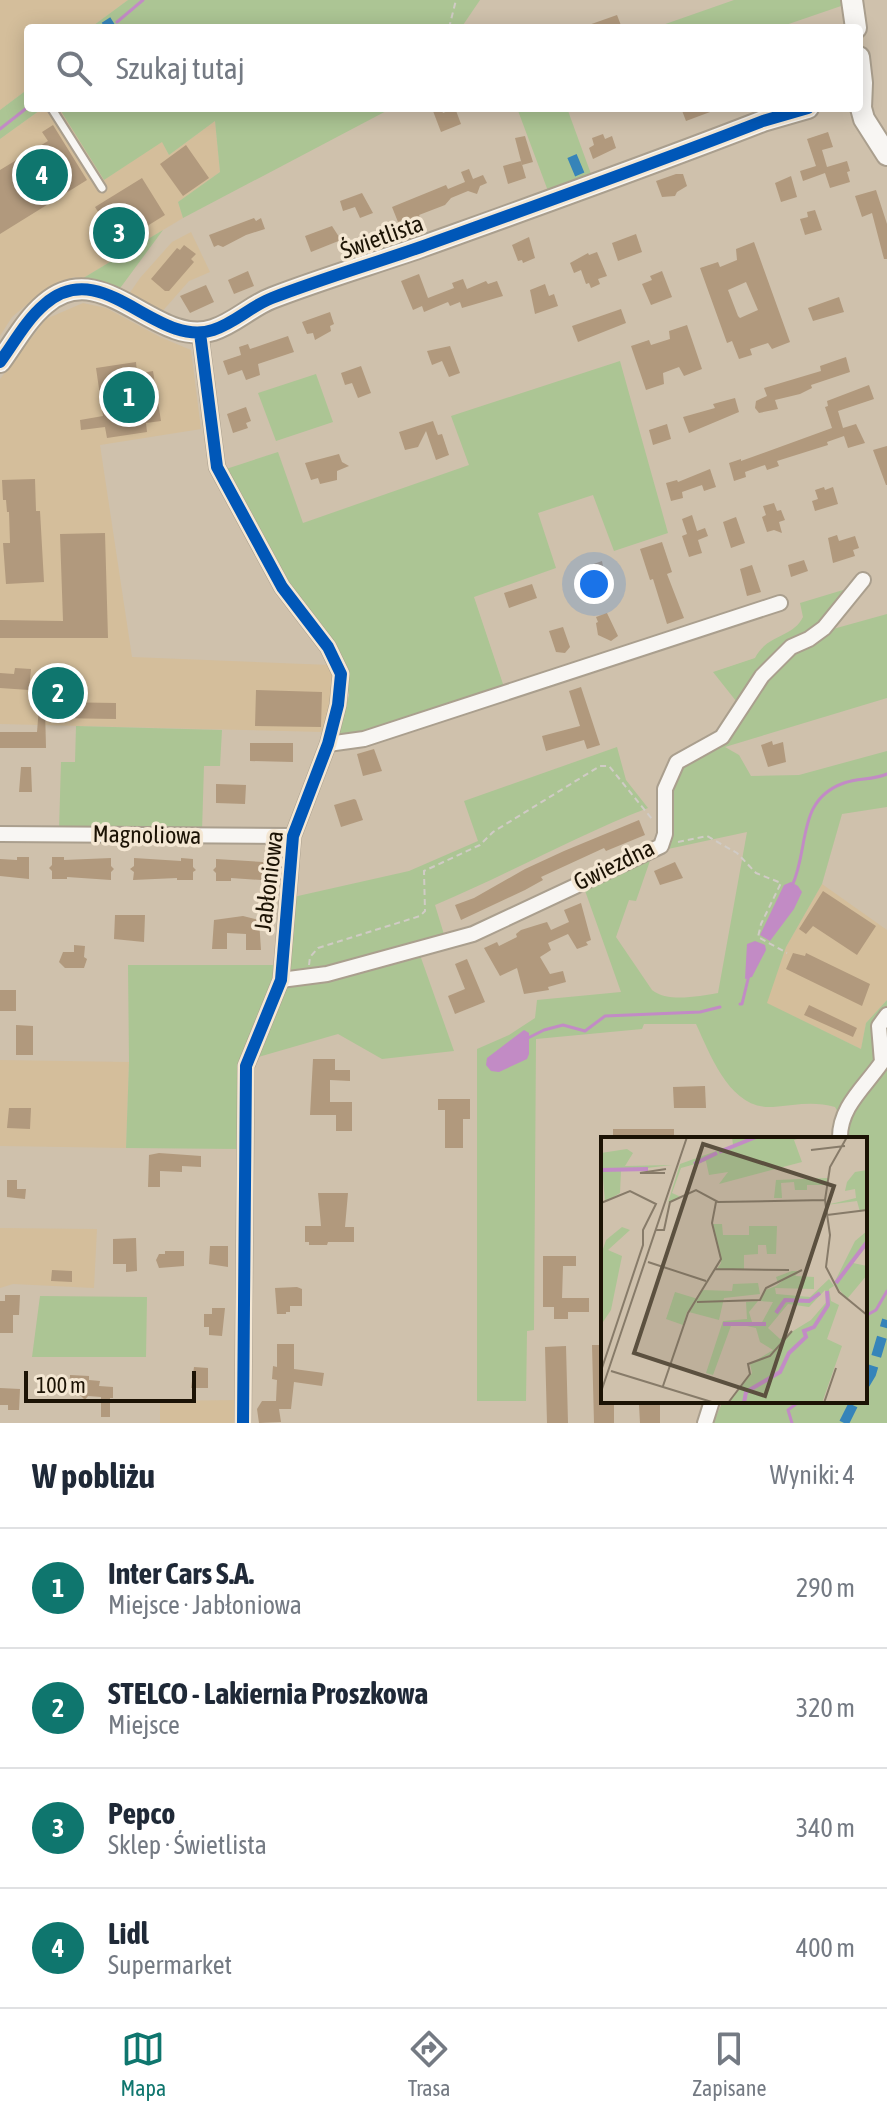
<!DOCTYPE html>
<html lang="pl">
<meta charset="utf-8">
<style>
:root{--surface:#fff;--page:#f2f2f3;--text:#1f2937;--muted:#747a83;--line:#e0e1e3;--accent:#0f766e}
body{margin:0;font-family:"Asap Condensed",sans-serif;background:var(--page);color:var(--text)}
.scale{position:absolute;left:24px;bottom:20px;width:172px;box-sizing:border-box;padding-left:8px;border:4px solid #1c1305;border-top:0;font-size:22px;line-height:28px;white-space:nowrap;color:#1c1305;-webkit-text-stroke:6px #f4e7d3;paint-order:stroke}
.you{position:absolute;left:594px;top:584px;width:28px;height:28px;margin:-20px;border:6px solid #fff;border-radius:50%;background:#1a73e8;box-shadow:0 0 0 12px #1a73e833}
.badge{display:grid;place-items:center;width:52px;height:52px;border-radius:50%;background:var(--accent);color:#fff;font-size:26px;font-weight:700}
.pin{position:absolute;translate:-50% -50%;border:4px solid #fff;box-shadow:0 2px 8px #0006}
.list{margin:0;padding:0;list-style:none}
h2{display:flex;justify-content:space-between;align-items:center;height:104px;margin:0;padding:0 32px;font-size:34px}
h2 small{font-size:26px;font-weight:400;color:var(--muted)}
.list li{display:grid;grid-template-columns:52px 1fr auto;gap:24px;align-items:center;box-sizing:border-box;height:120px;padding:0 32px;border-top:2px solid var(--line)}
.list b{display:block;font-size:30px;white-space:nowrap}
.list p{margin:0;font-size:26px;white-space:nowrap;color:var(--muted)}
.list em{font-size:26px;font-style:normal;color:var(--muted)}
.icon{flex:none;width:44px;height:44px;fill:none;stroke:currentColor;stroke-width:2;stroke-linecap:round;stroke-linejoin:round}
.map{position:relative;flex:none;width:887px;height:1423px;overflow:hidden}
.search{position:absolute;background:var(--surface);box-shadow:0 4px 20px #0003;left:24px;right:24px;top:24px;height:88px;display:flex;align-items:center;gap:20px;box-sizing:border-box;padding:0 28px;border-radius:8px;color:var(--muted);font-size:30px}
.sheet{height:584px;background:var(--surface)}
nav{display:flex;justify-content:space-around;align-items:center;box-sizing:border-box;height:112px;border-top:2px solid var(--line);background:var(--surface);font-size:22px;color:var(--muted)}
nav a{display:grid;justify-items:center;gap:4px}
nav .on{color:var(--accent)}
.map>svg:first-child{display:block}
</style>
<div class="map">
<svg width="887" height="1423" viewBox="0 0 887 1423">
<rect width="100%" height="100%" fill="#cfc1ac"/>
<!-- built -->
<path fill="#d4be9b" d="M0 0H128L90 28H28V89L0 110Z
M43 108H59L104 180 162 141 169 155 215 121 220 172 178 202 183 218 80 280 74 277 43 291 12 317 0 336V139Z
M191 232 210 272 189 281 160 314 129 297V294L140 278 172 242Z
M83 303 106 308 160 337 191 350 201 429 100 445 132 657 330 665 336 687 324 732 0 724V379L46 319Z
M822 884 887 930V1000L866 1023 861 1049 766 1003 786 947Z
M0 1060 129 1062 126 1148 0 1146Z
M0 1228 97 1229 94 1288 13 1284 0 1288Z
M238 1400V1423H160V1401Z"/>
<!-- green -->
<path fill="#acc594" d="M128 0H480L461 28H90Z
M734 0H843L844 5 777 28H654Z
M28 89V108H43L0 139V110Z
M59 108H392L183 218 178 202 220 172 215 121 169 155 162 142 104 180Z
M517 108H567L591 174 548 191Z
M163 230 118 291 91 285 80 280Z
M620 361 668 533 614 551 593 495 538 513 556 568 474 597 505 690 368 734 338 738 349 695 343 662 260 539 223 470 278 452 303 523 469 465 451 416Z
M316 374 333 422 276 441 258 393Z
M853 587 821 626 740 706 713 672 755 658C767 634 793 638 803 617L800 603Z
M887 614V698L725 747 739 755 751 776 799 775 887 751V807L842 814 822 884 786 947 767 1003 861 1049 866 1023 887 1000V1423H713L723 1401H865V1139H845L844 1123 835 1107C814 1101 795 1105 773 1107 730 1110 711 1056 696 1024H644L642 1029 536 1039 534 1330 527 1331 526 1401H477V1049L509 1035 535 1018 537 1000 621 992 583 885 652 855 636 901 629 900 616 937 652 990C668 1003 699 996 718 993L747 832 668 849V808L674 775 689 757 720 743 783 657 833 629Z
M76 726 222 730 220 766H204L202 831 59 830 61 762H75Z
M617 747 626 780 648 808C575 836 507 875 435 905L446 941 281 980 289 898 409 871 478 841 464 801Z
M420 955 454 1051 382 1059 338 1034 251 1059 281 989Z
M128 965H276L270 992 240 1063V1149L126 1148 129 1062Z
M40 1296 147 1297 146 1357H32Z"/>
<!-- water -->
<path fill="#c28bc5" d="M791 882 798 886 802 892 794 909 770 941 760 935 784 885Z
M755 941 765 945 766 950 752 977 745 979 747 944Z
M524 1030 529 1033V1054L527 1059 499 1072 491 1071 486 1065 487 1058Z"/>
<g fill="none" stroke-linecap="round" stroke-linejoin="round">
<!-- stream -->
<path stroke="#c28bc5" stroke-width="3" d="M117 22 143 0
M0 129 28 107
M792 886C810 847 796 800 844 783 858 778 873 780 887 774
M740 1004H742L749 975
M526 1039 544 1030 563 1025 585 1031 605 1016 700 1012 720 1007
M865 1316 876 1310 887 1291
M865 1346V1359
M792 1423 788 1410 800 1401"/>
</g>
<!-- building -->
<path fill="#b1997d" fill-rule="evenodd" d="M617 15 622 28H583V27Z
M441 108 443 113 455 108 461 124 441 132 433 111Z
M681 108H718V109L686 121Z
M53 125 87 180 0 234V170L48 141 42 132Z
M828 132 833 147 822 150 827 167 847 161 850 171 847 172 850 182 830 188 825 173 803 181 800 171 816 166 807 139Z
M603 134 605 139 612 136 616 148 593 159 589 148 594 145 592 138Z
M525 136 533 162 522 165 515 138Z
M186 145 209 178 183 196 160 164Z
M521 161 526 178 508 184 503 166Z
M469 169 473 179 483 175 487 183 480 186 477 194 468 191 451 198 445 205 419 215 421 219 411 223 409 217 398 222 392 207 446 185 448 189 465 182 461 172Z
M676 174H683L687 186 677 192 675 196 662 197 656 181Z
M791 176 797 197 781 202 775 183Z
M142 178 165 215 118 244 95 207Z
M876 190 887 224V259H884L872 213 862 217 855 196Z
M362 193 373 213 360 218 355 207 343 211 340 201Z
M815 210 822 230 805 235 800 219 808 217 807 212Z
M254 218 256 221 261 218 265 229 246 235 223 247 218 245 214 247 209 235Z
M332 226 341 240 311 252 305 236Z
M636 234 642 252 618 261 612 243Z
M529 237 535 258 523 263 522 260 518 261 512 245Z
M754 242 790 342 772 349 768 343 750 349 752 355 739 359 732 341 727 343 700 268 718 262 720 267 737 260 736 249ZM746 282 758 310 740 318 738 316 728 290Z
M184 245 196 254 191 259 194 262 169 291H165L151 279 177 248 180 250Z
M597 252 607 276 598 279 600 284 591 288 589 283 586 284 581 270 574 273 570 263 588 253 589 255Z
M248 271 254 286 234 294 228 280Z
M662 271 672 297 651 305 642 284 652 280 650 276Z
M419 274 428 298 454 288 452 283 463 279 467 289 486 281 488 284 497 281 503 296 462 308 460 302 450 306 448 302 424 312 422 306 413 310 401 281Z
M545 284 549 296 554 294 558 306 535 314 530 290Z
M206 285 214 302 190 313 180 296Z
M839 297 844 312 813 321 808 308Z
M621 309 626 323 578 342 572 326Z
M330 312 334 324 330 326 331 331 315 340 313 333 307 334 302 322Z
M687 325 702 369 684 376 679 367 663 373 664 384 646 390 631 346 649 340 651 345 670 339 669 331Z
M288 336 294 352 258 364 260 375 246 380 242 370 228 375 223 361 241 355 239 347 248 344 250 349Z
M450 346 460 373 449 377 442 361 432 365 427 351Z
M846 357 850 372 811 385 812 388 800 394 775 400 778 409 759 413 755 408 756 401 767 396 764 388 821 371 820 366Z
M136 362 137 374 153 371 161 421 146 423 147 432 107 438 105 427 81 430 80 420 103 416 96 368Z
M361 366 371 393 358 398 352 383 345 385 341 373Z
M869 385 874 399 838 411 843 428 856 424 865 443 848 448 844 436 827 442 828 445 777 461 779 466 767 470 765 465 745 472 746 477 734 481 729 463 741 459V461L832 428 825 407 828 406 827 401Z
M735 398 739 412 689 433 683 417 715 408 713 404Z
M246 407 251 421 246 423 248 428 233 433 227 414Z
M433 421 438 435 442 434 449 455 436 460 426 431 418 447 405 450 399 432Z
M667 424 671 439 653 445 649 430Z
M887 446V485H886L873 450Z
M339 454 342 462 349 466 337 471V480L320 484 318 478 311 480 305 463Z
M710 469 716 487 704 491 702 485 682 492 683 498 671 501 666 483 677 480 678 482Z
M35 479 36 511H40L44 582 6 584 3 543H10L9 512H7L6 500H3L2 480Z
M824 487 825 490 833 487 838 504 815 511 812 501 818 499 815 490Z
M774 503 777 511 781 510 785 520 779 522 782 533 774 530 767 532 762 517 766 515 763 506Z
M692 515 697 531 705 528 708 536 698 540 702 553 689 557 682 536 687 534 682 519Z
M736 517 745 543 731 548 723 522Z
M105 533 108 638H0V620L63 621 60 534Z
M837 535 839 541 855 536 859 548 853 550 855 556 833 563 828 538Z
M662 542 672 572 667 574 684 618 667 624 653 579 650 580 640 549Z
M804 560 808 571 791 577 788 565Z
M602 561 606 583 586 587 582 568Z
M752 565 761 592 747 596 740 569Z
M532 584 537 598 509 608 504 593Z
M607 613 618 636 611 641 598 635 596 623 598 622 596 617Z
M563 627 570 647 565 653 556 652 549 631Z
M15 668 31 669 29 690 0 688V673L14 674Z
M581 687 600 745 587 749 584 740 546 751 542 736 580 726 569 691Z
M256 690 322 692 321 727 255 726Z
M54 702 116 703V719L54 718Z
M39 707 45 708 46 748H0V732H37Z
M772 741 773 745 783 742 786 762 768 767 761 745Z
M250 743H293V762L250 761Z
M374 749 382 771 363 776 357 754Z
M21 767H31L32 792H19Z
M216 784 246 785 245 804 216 803Z
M354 799 356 800 363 820 341 827 334 805Z
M639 820 645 835 606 851 604 848 541 877 543 880 525 890 461 920 455 905 474 898 525 869 564 851Z
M17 857H29V879L0 876V859L17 860Z
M52 857H64V860L111 858V866L114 869 111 872V880L67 877V879H52V871L49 868 52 865Z
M134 858 181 861V858L193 859V867L196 870 193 872V880H177V878L133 880 134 872 130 869 134 866Z
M216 859 263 862V859H275V867L278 870 275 873V881L231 878V881H216V873L213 870 216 867Z
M675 862 683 878 660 885 654 871Z
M823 891 876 926 857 955 813 926 806 934 799 929Z
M581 903 591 940 586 942 588 945 577 949 568 934 548 943 551 950 540 957 550 974 563 971 566 982 548 987 549 990 524 994 517 968 500 976 484 948 497 942 499 946 517 937 516 934 521 930 537 925 547 922 551 930 569 922 564 910Z
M115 915H145L144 942 114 939Z
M243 916 259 920 261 950H246V934L227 933V949H212L214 920Z
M74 945 85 946 84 957 87 959 84 968H65L59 962 63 952H74Z
M793 953 805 956 806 953 870 984 862 1006 786 969Z
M467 959 485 1002 455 1014 448 996 465 989 455 964Z
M0 990H16V1011H0Z
M809 1005 857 1028 853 1037 804 1015Z
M16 1025 33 1026V1055H16Z
M313 1059H335V1070H350V1081L330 1080V1102H352V1131H336V1115H310Z
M705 1086 706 1108H674L673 1087Z
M438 1099H470V1119H463V1148H445V1110H438Z
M9 1108H31L30 1129 7 1128Z
M613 1129H674V1139H613Z
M159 1153 201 1156V1167L182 1166V1172L160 1171V1187H148L149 1155Z
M7 1180H17V1189H26L25 1199 7 1197Z
M318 1193H348L345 1227H354V1242H328L327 1245H309V1242H305V1226H321Z
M136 1238 137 1271 126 1272V1264H113V1239Z
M210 1246H228V1267L209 1264Z
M165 1251H184V1266L159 1268 156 1260 159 1254H165Z
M543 1256H576V1266H563L562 1298H589V1312H568V1319H554V1307H543Z
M52 1270 72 1271V1282L51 1281Z
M297 1287 302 1289V1306H290V1312H286V1314H277L275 1288Z
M5 1295H20L19 1315H13V1333H0V1301H5Z
M212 1308H225L222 1336 209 1335V1327H204V1314H212Z
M277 1344H294V1369L324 1373 322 1386 294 1382 291 1409H279L281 1422 259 1423 257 1409 262 1401H276L277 1380 272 1379 273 1366 277 1367Z
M592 1345H603V1405H614V1423H594Z
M566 1346 568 1423H547L545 1347Z
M194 1367 208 1368V1388H191Z
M70 1375 89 1376V1380L100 1381 99 1386 113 1387V1398H110V1417H101V1397L88 1396 85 1400 81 1396 69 1395Z
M0 1388 20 1389 19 1410H8V1405H0Z
M639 1405H660V1423H640Z"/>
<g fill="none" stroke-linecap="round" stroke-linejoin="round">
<defs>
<path id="lane" d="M52 109 102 188"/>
<path id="street" d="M200 333 217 467 282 587 328 647 341 674 338 705 328 744 293 836 281 980 246 1066 243 1423
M328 744 364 739 780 603
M0 834 293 836
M281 980 327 974 473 934 661 846 665 834V789L677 762 722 737 762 676 791 647 809 639 824 628 863 580
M840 1139C839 1107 865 1087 882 1062L879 1026 887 1015
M705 1423 712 1401"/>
<path id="secondary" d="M852 0 856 28
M859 57 862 83 861 108 864 119 887 155
M0 362C14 343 26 320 45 304 103 254 156 349 213 330 235 323 251 306 272 298 321 279 372 264 421 247 535 206 650 165 763 121L808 108"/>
</defs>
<!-- lane casing -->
<use href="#lane" stroke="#aa9f8e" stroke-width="11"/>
<!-- street casing -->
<use href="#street" stroke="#aa9f8e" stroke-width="18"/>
<!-- secondary casing -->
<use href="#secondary" stroke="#aa9f8e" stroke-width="24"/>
<!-- path -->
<path stroke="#d0cbc5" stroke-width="2" stroke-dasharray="6 4" stroke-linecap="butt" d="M449 28 456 0
M678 842 707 836 737 853 756 873 781 883 761 924 758 937 787 953
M309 965 310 957 318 948 420 916 425 911 424 871 480 845 493 832 600 766H609L652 819"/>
<!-- lane -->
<use href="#lane" stroke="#f8f6f3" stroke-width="7"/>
<!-- street -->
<use href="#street" stroke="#f8f6f3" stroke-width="14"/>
<!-- secondary -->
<use href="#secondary" stroke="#f8f6f3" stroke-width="20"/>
<!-- quiet -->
<path stroke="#3684b9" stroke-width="10" stroke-dasharray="20 10" stroke-linecap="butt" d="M106 20 111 28
M572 156 585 187
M865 1384 871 1374 887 1320
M844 1423 855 1401"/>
<defs>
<path id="cycleway" d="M200 333 217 467 282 587 328 647 341 674 338 705 328 744 293 836 281 980 246 1066 243 1423
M0 362C14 343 26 320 45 304 103 254 156 349 213 330 235 323 251 306 272 298 321 279 372 264 421 247 535 206 650 165 763 121L808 108"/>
</defs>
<!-- cycleway casing -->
<use href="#cycleway" stroke="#f4e7d3" stroke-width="17"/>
<!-- cycleway -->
<use href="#cycleway" stroke="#0057b8" stroke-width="12"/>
</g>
<g text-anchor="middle" stroke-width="7" stroke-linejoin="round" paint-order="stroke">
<!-- street labels -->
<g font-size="24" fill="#1c1305" stroke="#f4e7d3">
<text transform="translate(382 237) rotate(-20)" y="8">Świetlista</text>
<text transform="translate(147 835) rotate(1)" y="8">Magnoliowa</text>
<text transform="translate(614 865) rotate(-26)" y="8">Gwiezdna</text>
<text transform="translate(269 881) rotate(-83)" y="8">Jabłoniowa</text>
</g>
</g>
<!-- overview -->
<g transform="translate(601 1137)">
<rect width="266" height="266" fill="#cfc1ac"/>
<path d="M131 0H202L193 3 201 25 118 47 127 35 108 38 105 24 80 31 71 56 80 60 67 65 59 91 79 27 132 8ZM26 12 32 16 24 29 71 28 20 34 19 56 4 65 0 16ZM266 33V72L259 75 256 64 225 68 255 61 254 52 244 54 246 45 254 35ZM227 41 226 48H206V53H194L193 45 180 46 181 61H173L175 43ZM112 87H121L122 98H148V89H176L175 117H166L165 108H157V117L143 118V133L116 132 120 126ZM21 90 29 93 7 113 21 119 10 173 0 188V118L5 103ZM266 94V109L252 126 266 129V138L246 162 233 146 254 104ZM191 134H199L194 139 213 140V152L174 151 175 157 209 160 228 142 233 149 228 152 230 164 238 168 226 202 241 209 221 266H128L151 236 149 227 172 213 159 205 155 191 131 186 112 238 105 236 122 184 146 182 145 165 157 164 148 175 151 185 160 187 172 165 159 164 164 153 175 149 185 141 177 146 175 140ZM224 153 228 162 210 183 179 202 167 191 187 167 208 170ZM157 146 159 157 123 161 118 183 88 175 96 164 86 175 82 188 65 182 74 155 97 162 101 153 131 154 132 147Z" fill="#acc594" fill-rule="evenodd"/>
<path fill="none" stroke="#c28bc5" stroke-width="4" d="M118 15 155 0M93 27 116 16M0 33 47 32M235 146 266 105M175 176 184 163 208 164 219 156M122 187H165M143 266 145 255 179 235 188 216 205 200 203 194 213 190 227 168 226 154"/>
<path fill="none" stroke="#877b69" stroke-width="2" d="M246 0 229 30 224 63 229 98 225 130 238 155 266 178M210 13 244 9M64 36H39L65 32M0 66 29 54 55 67 42 93V108L0 234M226 78 266 73M55 93H63L69 65 95 53 117 65 224 63M47 125 105 144M114 132 188 133M96 165 159 163 165 151 201 133M10 234 114 266M62 249 87 176 120 122 111 86 115 65M0 255 86 0M127 266 149 237 147 227 169 219 191 194M223 266 235 231"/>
<path fill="#5b503f" fill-opacity="0.15" stroke="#5b503f" stroke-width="4" d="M102 7 233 49 164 259 33 216Z"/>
<rect width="266" height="266" fill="none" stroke="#1c1305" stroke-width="4"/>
</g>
</svg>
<div class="scale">100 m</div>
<div class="you"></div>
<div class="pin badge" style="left:129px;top:397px">1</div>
<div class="pin badge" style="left:58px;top:693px">2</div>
<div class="pin badge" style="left:119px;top:233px">3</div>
<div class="pin badge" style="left:42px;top:175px">4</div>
<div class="search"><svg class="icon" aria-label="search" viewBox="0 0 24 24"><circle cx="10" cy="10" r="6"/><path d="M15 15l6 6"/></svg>Szukaj tutaj</div>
</div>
<section class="sheet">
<h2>W pobliżu<small>Wyniki: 4</small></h2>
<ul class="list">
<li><span class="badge">1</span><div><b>Inter Cars S.A.</b><p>Miejsce · Jabłoniowa</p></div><em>290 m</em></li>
<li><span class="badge">2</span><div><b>STELCO - Lakiernia Proszkowa</b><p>Miejsce</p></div><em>320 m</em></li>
<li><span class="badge">3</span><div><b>Pepco</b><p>Sklep · Świetlista</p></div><em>340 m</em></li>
<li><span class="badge">4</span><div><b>Lidl</b><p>Supermarket</p></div><em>400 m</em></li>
</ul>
</section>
<nav>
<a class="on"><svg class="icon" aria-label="map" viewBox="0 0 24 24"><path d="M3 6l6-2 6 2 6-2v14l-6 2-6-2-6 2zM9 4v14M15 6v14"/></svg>Mapa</a>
<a><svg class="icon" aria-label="directions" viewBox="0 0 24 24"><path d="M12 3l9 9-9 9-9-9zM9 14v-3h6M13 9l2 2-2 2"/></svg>Trasa</a>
<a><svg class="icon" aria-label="saved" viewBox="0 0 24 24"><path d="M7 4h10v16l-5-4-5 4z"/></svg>Zapisane</a>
</nav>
